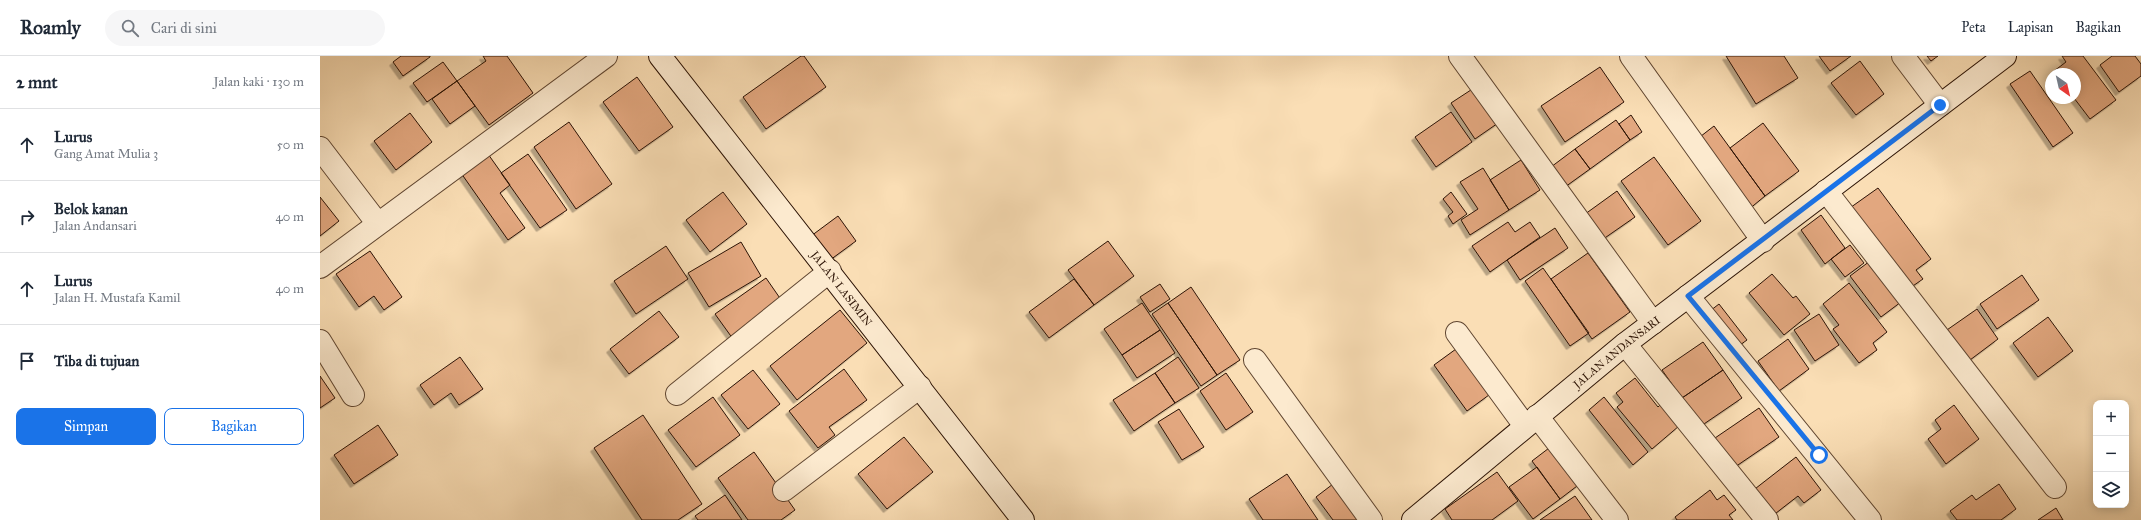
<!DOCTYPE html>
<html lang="id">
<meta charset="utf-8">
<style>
:root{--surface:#fff;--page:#f6f6f7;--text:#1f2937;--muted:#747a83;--line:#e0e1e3;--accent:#1a73e8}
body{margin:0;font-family:"IM FELL Great Primer",serif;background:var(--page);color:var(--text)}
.controls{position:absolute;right:12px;bottom:12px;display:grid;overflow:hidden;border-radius:8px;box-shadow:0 2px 10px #0003}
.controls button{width:36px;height:36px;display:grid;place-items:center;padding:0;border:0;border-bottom:1px solid var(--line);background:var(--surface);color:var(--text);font:20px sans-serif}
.compass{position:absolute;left:1725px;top:12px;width:36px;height:36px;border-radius:50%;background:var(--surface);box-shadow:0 2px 10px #0003;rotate:146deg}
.stop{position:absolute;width:12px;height:12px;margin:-9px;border:3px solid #1a73e8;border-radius:50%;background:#fff}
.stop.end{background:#1a73e8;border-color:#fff;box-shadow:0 1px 4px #0008}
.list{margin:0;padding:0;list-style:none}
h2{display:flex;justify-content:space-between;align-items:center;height:52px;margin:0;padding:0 16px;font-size:17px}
h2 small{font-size:13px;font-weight:400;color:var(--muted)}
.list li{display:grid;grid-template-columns:26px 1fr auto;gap:12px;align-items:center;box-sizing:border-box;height:72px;padding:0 16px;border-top:1px solid var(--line)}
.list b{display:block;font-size:15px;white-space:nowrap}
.list p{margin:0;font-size:13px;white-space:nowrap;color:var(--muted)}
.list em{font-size:13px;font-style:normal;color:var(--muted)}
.actions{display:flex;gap:8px;padding:12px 16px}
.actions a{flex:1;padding:9px 0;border:1px solid var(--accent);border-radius:8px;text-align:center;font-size:14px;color:var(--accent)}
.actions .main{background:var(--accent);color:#fff}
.icon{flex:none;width:22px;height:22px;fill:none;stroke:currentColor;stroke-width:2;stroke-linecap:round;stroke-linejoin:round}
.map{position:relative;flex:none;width:1821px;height:464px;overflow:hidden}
header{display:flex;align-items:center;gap:24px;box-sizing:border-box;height:56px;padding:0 20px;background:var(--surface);border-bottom:1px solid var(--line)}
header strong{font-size:19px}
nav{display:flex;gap:22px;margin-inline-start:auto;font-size:14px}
.search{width:280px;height:36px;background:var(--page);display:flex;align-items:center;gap:10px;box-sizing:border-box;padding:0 14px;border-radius:22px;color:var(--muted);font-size:15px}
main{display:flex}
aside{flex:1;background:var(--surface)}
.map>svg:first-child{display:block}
</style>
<header>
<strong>Roamly</strong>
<div class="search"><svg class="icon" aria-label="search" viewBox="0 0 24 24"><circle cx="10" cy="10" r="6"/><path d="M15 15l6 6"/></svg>Cari di sini</div>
<nav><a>Peta</a><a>Lapisan</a><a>Bagikan</a></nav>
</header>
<main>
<aside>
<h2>2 mnt<small>Jalan kaki · 130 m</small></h2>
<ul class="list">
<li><svg class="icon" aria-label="ahead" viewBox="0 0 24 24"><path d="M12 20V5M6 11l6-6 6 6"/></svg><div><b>Lurus</b><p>Gang Amat Mulia 3</p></div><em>50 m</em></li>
<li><svg class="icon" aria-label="right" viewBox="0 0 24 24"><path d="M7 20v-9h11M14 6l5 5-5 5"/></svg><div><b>Belok kanan</b><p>Jalan Andansari</p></div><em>40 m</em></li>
<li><svg class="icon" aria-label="ahead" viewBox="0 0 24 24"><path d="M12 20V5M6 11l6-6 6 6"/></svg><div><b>Lurus</b><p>Jalan H. Mustafa Kamil</p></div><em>40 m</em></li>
<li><svg class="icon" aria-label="arrive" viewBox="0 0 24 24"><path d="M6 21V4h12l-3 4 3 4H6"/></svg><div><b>Tiba di tujuan</b></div></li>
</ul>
<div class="actions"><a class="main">Simpan</a><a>Bagikan</a></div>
</aside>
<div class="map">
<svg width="1821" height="464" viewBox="0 0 1821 464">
<defs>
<filter id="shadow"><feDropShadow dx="-3.5" dy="3.5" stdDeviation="0" flood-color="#0004"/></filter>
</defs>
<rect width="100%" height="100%" fill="#fadeb5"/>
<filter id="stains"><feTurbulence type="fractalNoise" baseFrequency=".005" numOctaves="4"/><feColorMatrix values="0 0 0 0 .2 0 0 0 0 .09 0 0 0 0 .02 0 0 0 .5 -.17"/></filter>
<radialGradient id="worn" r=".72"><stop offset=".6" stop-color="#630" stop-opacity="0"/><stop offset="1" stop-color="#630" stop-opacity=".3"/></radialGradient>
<!-- building -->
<path fill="#e2a77f" stroke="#2c1305" filter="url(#shadow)" d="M81 0H110V1L83 20 73 6Z
M163 0H187L213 37 169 69 137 25 166 5Z
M481 0H484L506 31 446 73 423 41Z
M1406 0H1464L1478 22 1436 48Z
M1499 0H1531L1510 15Z
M1607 0H1618L1611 5Z
M1742 0H1763L1796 44 1770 63 1754 42 1755 18H1736L1734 15 1746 6Z
M1792 0H1815L1821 8V20L1799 36 1780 9Z
M1540 5 1564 38 1536 59 1511 27Z
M123 6 137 25 107 46 93 27Z
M1280 11 1304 46 1245 86 1221 50Z
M1710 15 1753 77 1733 91 1690 28Z
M317 21 353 71 319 95 283 46Z
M137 25 155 50 130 68 112 43Z
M1157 30 1181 65 1155 83 1131 47Z
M1131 56 1152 86 1116 111 1095 81Z
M90 57 112 86 76 114 54 85Z
M1311 59 1322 76 1310 84 1299 68Z
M1296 64 1310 84 1270 113 1255 93Z
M249 66 292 128 256 153 214 91Z
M1443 67 1479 115 1445 140 1410 92Z
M1394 70 1445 140 1428 154 1376 84Z
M1255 93 1270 113 1245 131 1231 111Z
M168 98 190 129 180 137 205 172 188 184 141 117Z
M208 98 247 154 220 172 181 117Z
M1334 101 1381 165 1348 189 1301 125Z
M1201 104 1220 134 1189 154 1170 124Z
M1163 112 1189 154 1150 179 1141 164 1158 153 1140 126Z
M1558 132 1611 203 1596 214 1603 223 1587 234 1527 154Z
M1297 135 1315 161 1279 186 1261 161Z
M403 136 427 168 390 196 366 164Z
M1131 136 1147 158 1133 168 1128 160 1133 156 1123 143Z
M0 141 19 165 0 180Z
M1501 159 1525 192 1505 208 1481 174Z
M518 160 536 185 506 207 487 183Z
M1188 166 1195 176 1210 166 1220 181 1170 216 1152 190Z
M1235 172 1248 192 1200 224 1187 204Z
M788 185 814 220 774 249 748 214Z
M421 186 441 220 389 251 368 217Z
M1530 189 1544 207 1525 221 1511 203Z
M346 190 368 223 316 258 294 225Z
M50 195 82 241 64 254 54 240 39 251 16 218Z
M1268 197 1310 256 1272 283 1231 223Z
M1550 205 1581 246 1561 261 1530 220Z
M1223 212 1269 277 1250 290 1205 225Z
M1452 218 1473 242 1476 240 1490 258 1464 279 1429 237Z
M1702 219 1719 244 1677 273 1660 248Z
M446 222 464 248 413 283 395 258Z
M754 223 774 249 729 282 709 256Z
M1529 227 1567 276 1553 287 1557 294 1539 307 1513 273 1519 269 1503 248Z
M840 228 850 243 830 256 820 241Z
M871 231 920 304 897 319 848 247Z
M822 247 840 274 802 299 784 273Z
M848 247 897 319 881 330 832 258Z
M1399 248 1427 284 1413 294 1386 258Z
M1657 253 1678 283 1646 307 1624 276Z
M520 254 547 287 477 344 450 310Z
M339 255 359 281 309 318 290 293Z
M1499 258 1519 289 1495 305 1474 274Z
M1728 261 1753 295 1718 321 1693 287Z
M840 274 855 297 817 322 802 299Z
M1468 283 1489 313 1459 335 1438 305Z
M1383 286 1403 314 1362 342 1342 314Z
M1136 293 1169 339 1147 355 1114 309Z
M140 301 163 333 139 349 131 337 114 349 100 329Z
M858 301 879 332 855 347 835 317Z
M524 313 547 344 509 371 515 379 498 392 469 355Z
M433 314 460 348 428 373 401 339Z
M1403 314 1422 342 1381 370 1362 342Z
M835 317 855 347 814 375 793 344Z
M906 317 933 356 906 374 880 335Z
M0 320 15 342 0 352Z
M1315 322 1338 351 1341 348 1359 370 1332 393 1297 351 1303 346 1296 337Z
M393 341 420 379 376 411 348 374Z
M1284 341 1328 396 1313 409 1269 354Z
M1634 349 1659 383 1626 408 1608 383 1621 373 1615 364Z
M1439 352 1459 381 1415 411 1395 382Z
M859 353 884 391 862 404 838 366Z
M323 359 382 448 358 464H322L274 392Z
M58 369 78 399 34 428 14 399Z
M584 381 613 416 567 453 538 418Z
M1233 389 1261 427 1240 443 1212 405Z
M434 396 475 454 461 464H428L398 422Z
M1476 401 1501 434 1484 447 1478 440 1451 461 1431 436Z
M1217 411 1240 443 1213 463 1189 431Z
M1177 416 1198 445 1172 464H1132L1125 453Z
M967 418 998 464H943L929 443Z
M1013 428 1041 464H1013L996 441Z
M1679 428 1696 453 1681 464H1637L1630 455 1652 439 1656 444Z
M1390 434 1397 444 1404 439 1416 454 1409 459 1413 464H1357L1355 461Z
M405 439 422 464H378L375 460Z
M1255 440 1272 464H1220Z
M1736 452 1743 464H1718Z"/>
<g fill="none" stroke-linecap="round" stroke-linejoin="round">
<defs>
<path id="street" d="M1140 0 1333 267
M1311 0 1443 185
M1583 0 1620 49
M0 92 58 168
M1506 135 1735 431
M0 211 286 0
M1368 240 1550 464
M1137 277 1205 370
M0 285 33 339
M1305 288 1447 464
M935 304 1051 464
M357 338 510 215
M1217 360 1297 464
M464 434 600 331"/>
<g id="secondary">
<path id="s1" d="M340 0 703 464"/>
<path id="s2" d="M1093 464 1305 288 1685 0"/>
</g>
</defs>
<!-- street casing -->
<use href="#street" stroke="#604631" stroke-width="24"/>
<!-- secondary casing -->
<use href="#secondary" stroke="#2c1305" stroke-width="24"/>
<!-- street -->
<use href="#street" stroke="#fceacf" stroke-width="22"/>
<!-- secondary -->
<use href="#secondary" stroke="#fceacf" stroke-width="22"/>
</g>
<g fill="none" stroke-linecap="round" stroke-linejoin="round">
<!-- route -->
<path stroke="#1a73e8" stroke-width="5" d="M1499 399 1368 240 1620 49"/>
</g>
<g text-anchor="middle" stroke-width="3" stroke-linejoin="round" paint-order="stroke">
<!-- street labels -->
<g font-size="11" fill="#2c1305" stroke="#fceacf">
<text dy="4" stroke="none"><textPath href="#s1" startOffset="295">JALAN LASIMIN</textPath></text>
<text dy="4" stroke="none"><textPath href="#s2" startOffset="264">JALAN ANDANSARI</textPath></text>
</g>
</g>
<rect width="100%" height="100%" filter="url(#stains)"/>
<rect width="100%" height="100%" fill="url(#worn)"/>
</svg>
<div class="controls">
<button>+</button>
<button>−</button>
<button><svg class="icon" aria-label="layers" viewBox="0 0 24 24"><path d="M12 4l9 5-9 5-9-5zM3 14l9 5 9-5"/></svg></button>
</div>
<svg class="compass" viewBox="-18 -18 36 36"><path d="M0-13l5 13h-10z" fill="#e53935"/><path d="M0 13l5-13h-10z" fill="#747a83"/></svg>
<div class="stop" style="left:1499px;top:399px"></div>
<div class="stop end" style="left:1620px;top:49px"></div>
</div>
</main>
